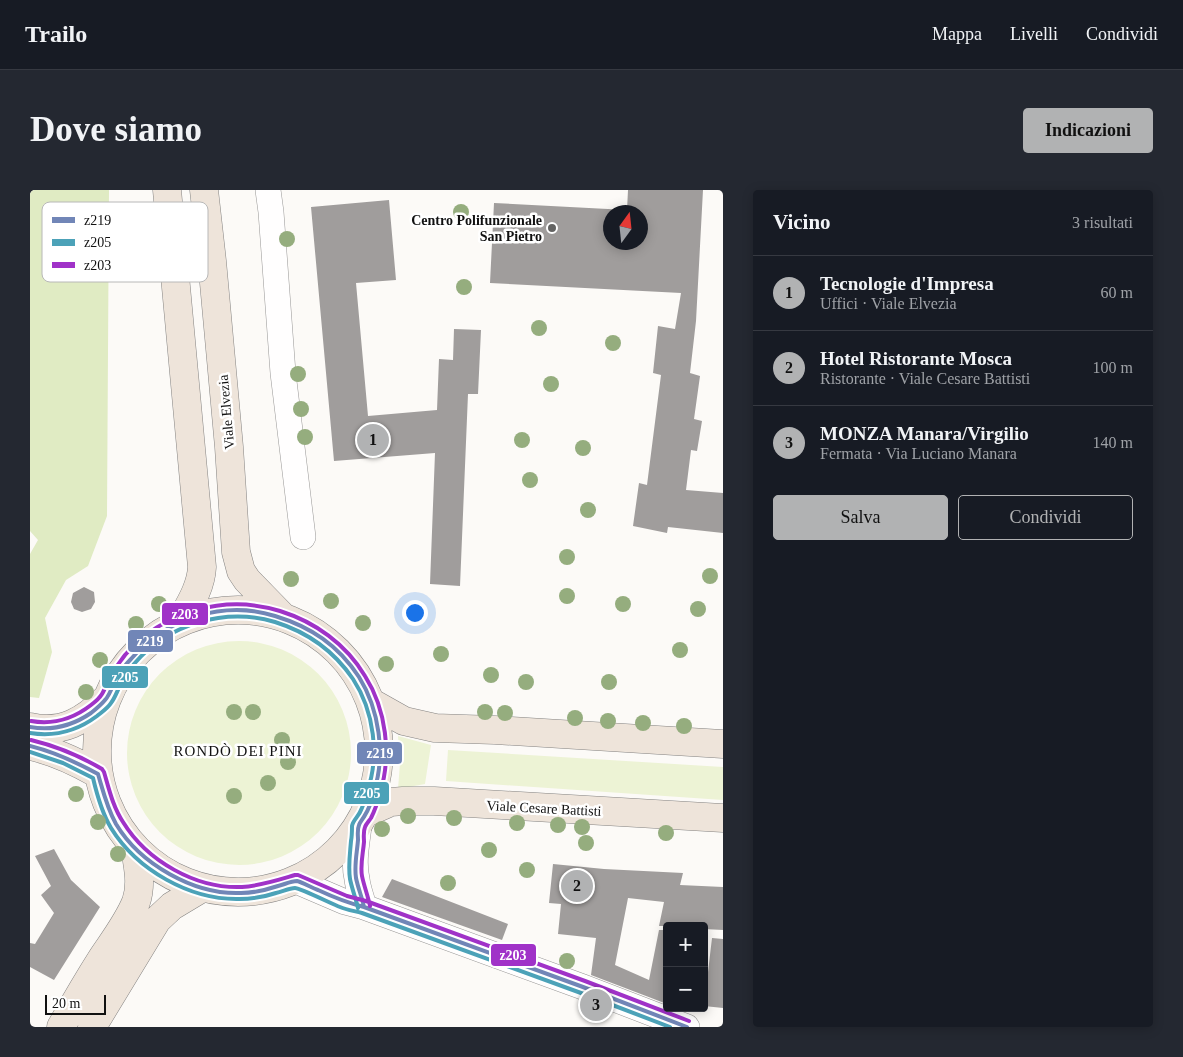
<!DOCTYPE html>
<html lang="it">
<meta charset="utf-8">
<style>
:root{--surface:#171b24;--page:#242831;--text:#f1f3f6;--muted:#9ea1a6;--line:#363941;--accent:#b1b2b3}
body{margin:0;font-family:"Times New Roman",serif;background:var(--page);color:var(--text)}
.controls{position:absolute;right:15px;bottom:15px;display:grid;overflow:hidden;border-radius:5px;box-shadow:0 2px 12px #0003}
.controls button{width:45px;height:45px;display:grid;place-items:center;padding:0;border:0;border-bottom:1px solid var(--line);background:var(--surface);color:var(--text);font:25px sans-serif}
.compass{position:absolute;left:573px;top:15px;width:45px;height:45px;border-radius:50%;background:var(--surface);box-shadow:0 2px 12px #0003;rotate:15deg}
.scale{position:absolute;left:15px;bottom:12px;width:61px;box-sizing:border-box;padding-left:5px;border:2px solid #111;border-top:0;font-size:14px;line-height:18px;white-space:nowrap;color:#111;-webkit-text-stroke:4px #fff;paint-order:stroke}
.you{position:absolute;left:384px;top:422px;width:18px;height:18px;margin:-12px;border:4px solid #fff;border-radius:50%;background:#1a73e8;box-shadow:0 0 0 8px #1a73e833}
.badge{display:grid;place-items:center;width:32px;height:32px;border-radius:50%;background:var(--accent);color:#111;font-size:16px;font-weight:700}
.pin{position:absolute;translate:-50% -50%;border:2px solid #fff;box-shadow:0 1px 5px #0006}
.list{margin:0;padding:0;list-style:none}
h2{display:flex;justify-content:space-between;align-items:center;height:65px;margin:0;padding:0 20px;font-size:21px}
h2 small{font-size:16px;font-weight:400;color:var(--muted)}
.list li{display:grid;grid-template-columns:32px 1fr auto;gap:15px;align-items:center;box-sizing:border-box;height:75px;padding:0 20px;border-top:1px solid var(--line)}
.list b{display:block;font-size:19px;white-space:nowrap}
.list p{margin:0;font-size:16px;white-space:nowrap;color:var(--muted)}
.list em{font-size:16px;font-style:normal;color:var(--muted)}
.actions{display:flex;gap:10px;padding:15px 20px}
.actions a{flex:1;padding:11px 0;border:1px solid var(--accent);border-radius:5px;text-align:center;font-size:18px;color:var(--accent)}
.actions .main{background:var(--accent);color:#111}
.map{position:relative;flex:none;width:693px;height:837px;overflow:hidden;border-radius:5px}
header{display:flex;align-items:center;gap:30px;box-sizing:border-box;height:70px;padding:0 25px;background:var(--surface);border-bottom:1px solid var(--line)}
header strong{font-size:24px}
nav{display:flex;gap:28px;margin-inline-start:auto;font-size:18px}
.intro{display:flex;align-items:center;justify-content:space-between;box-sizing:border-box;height:120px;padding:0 30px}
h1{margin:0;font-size:35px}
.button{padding:12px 22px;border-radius:5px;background:var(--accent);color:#111;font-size:18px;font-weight:700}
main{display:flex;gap:30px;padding:0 30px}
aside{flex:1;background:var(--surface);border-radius:5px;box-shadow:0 2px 12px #0003}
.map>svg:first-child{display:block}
</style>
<header>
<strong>Trailo</strong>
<nav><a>Mappa</a><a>Livelli</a><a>Condividi</a></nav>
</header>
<div class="intro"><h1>Dove siamo</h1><a class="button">Indicazioni</a></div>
<main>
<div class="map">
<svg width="693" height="837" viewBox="0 0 693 837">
<rect width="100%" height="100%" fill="#fcfaf7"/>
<!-- green -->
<path fill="#edf3d5" d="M97 563a112 112 0 1 1 224 0a112 112 0 1 1-224 0Z
M368 546 401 555 395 594 368 599 370 573Z
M418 560 693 577V610L416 591Z"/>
<!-- forest -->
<path fill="#e0ebc3" d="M0 0H79L77 326 58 376 36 390 15 428 22 462 9 508 0 507V364L8 350 0 341Z"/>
<!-- building -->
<path fill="#a09d9c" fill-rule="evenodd" d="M598 0H673L666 131 660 183 670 186 664 229 672 231 667 261 661 260 656 300 693 303V343L638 337 637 343 603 336 609 293 617 295 631 185 623 183 628 136 645 139 651 103 460 93 464 13 597 20ZM580 22H610V52H580Z
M359 10 366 90 326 93 338 226 407 220 409 169 423 170 424 139 451 140 448 204H438L430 396 400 394 405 263 304 271 281 17Z
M54 397 64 402 65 412 61 419 52 422 44 419 41 412 43 403Z
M24 659 41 690 70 717 24 790 0 777V753L5 754 24 723 11 705 21 696 5 666Z
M523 674 574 679 653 683 650 695 693 697V740L674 739V736H629L634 712 598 708 585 775 619 790 629 740H637V814L561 785 566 748 528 744 531 714 519 713Z
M362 689 478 734 472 750 352 707Z
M682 748 693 749V818L674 816Z"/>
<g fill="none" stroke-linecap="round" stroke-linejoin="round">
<defs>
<path id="minor" d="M238 0 241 22 253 183 273 347
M329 636C327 653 323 672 327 689 328 699 332 708 334 717
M266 691 315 712 334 717 553 797 657 837"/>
<path id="major" d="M137 0 172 377C171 397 160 414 150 432
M174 0 182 71 199 257 206 362 211 381 217 390 253 427
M67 561a141 141 0 1 1 282 0a141 141 0 1 1-282 0Z
M342 513 374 531 405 538 465 540 693 554
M0 537C32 544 54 531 76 509
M0 556C24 561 47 572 68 584
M336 623 361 612 373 611H404L693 628
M31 837C44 814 58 790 72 768 84 750 98 732 106 712 112 695 108 676 105 659
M62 837 127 730 142 716 172 698"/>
</defs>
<!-- minor casing -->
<use href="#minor" stroke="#979695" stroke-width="26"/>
<!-- major casing -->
<use href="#major" stroke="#848382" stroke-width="29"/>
<!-- minor -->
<use href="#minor" stroke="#fffefe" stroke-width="25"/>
<!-- major -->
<use href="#major" stroke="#eee4da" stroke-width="28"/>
<defs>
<path id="bus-1" d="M0 537C22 541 42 536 61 523 66 519 71 515 75 510 80 505 82 497 85 490 90 482 95 475 101 469 136 428 194 410 245 426 281 437 308 455 329 487 349 519 356 565 344 601 342 609 340 618 335 625 333 629 330 632 329 635 327 640 328 645 328 650 327 663 324 675 326 688 328 698 332 707 334 717
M0 556C24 562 46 572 68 584 73 601 77 618 86 634 110 674 164 705 211 703 224 703 236 700 248 696 253 695 261 691 267 691 272 692 282 698 288 700 303 707 318 713 334 717L553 797 657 837"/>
<path id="bus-2" d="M0 543C25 547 47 541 67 526 72 522 78 518 81 513 85 508 87 501 90 496 94 488 99 481 104 474 138 434 195 417 245 432 277 442 304 461 323 489 344 521 350 566 337 602 335 608 334 614 331 620 329 626 323 630 322 636 322 641 322 646 321 651 320 664 318 676 320 689 322 699 326 709 328 718
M0 562 33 573 63 588C67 605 72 623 81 638 107 680 160 710 209 709 222 709 234 707 246 703 252 702 259 698 265 698 270 698 302 714 310 717 317 720 325 721 332 723L551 803 640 837"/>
<path id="bus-3" d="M1 531C24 535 43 529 61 515 65 512 69 509 72 504 75 499 77 493 80 487 84 479 90 472 95 465 133 421 195 404 250 421 285 432 316 454 335 486 356 519 362 565 350 603 348 611 345 620 341 628 339 631 336 634 335 637 333 642 334 648 334 652 333 664 330 675 332 686 334 696 338 706 340 716
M1 550C26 556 50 566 72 579L74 582C79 599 83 617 93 632 117 671 166 699 212 697 230 696 248 690 265 685H268L317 706 336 711 555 791 659 831"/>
</defs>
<!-- bus-1 casing -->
<use href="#bus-1" stroke="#fff" stroke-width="8"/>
<!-- bus-2 casing -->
<use href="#bus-2" stroke="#fff" stroke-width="8"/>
<!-- bus-3 casing -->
<use href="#bus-3" stroke="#fff" stroke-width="8"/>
<!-- bus-1 -->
<use href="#bus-1" stroke="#7186b7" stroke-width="4"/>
<!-- bus-2 -->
<use href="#bus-2" stroke="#4ca2b8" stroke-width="4"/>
<!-- bus-3 -->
<use href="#bus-3" stroke="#a032c8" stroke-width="4"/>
</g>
<!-- trees -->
<g fill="#95ad7e">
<circle cx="431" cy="22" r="8"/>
<circle cx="257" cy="49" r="8"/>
<circle cx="434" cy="97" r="8"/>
<circle cx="509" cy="138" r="8"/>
<circle cx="583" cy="153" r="8"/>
<circle cx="268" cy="184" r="8"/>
<circle cx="521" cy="194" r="8"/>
<circle cx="271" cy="219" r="8"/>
<circle cx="275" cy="247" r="8"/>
<circle cx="492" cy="250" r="8"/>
<circle cx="553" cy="258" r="8"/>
<circle cx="500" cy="290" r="8"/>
<circle cx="558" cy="320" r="8"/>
<circle cx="537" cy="367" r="8"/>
<circle cx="680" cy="386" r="8"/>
<circle cx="261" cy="389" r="8"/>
<circle cx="537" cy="406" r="8"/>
<circle cx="301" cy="411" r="8"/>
<circle cx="129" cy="414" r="8"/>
<circle cx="593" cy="414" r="8"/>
<circle cx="668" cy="419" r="8"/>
<circle cx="333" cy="433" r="8"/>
<circle cx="106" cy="434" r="8"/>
<circle cx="650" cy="460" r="8"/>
<circle cx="411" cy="464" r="8"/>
<circle cx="70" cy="470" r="8"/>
<circle cx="356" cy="474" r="8"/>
<circle cx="461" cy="485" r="8"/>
<circle cx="496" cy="492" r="8"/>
<circle cx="579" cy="492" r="8"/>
<circle cx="56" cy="502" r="8"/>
<circle cx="204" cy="522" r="8"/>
<circle cx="223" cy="522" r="8"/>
<circle cx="455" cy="522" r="8"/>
<circle cx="475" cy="523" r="8"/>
<circle cx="545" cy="528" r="8"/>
<circle cx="578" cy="531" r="8"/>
<circle cx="613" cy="533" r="8"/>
<circle cx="654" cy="536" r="8"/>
<circle cx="252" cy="550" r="8"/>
<circle cx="258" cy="572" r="8"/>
<circle cx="238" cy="593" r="8"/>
<circle cx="46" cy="604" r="8"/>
<circle cx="204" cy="606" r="8"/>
<circle cx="378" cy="626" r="8"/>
<circle cx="424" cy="628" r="8"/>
<circle cx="68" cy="632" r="8"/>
<circle cx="487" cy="633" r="8"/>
<circle cx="528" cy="635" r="8"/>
<circle cx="552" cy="637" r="8"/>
<circle cx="352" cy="639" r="8"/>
<circle cx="636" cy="643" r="8"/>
<circle cx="556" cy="653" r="8"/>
<circle cx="459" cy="660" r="8"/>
<circle cx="88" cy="664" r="8"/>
<circle cx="497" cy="680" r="8"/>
<circle cx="418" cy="693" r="8"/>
<circle cx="537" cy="771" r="8"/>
</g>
<!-- markers -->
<circle fill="#636362" stroke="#fff" stroke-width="2" cx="522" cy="38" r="5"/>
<g text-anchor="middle" stroke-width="5" stroke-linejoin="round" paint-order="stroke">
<!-- poi labels -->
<g font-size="14" font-weight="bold" fill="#111" stroke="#fff" text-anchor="end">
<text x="512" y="35">Centro Polifunzionale<tspan x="512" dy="16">San Pietro</tspan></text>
</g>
<!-- street labels -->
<g font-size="14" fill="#111" stroke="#fff">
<text transform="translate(196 222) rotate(-95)" y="5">Viale Elvezia</text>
<text transform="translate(514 618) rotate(3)" y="5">Viale Cesare Battisti</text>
</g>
<!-- neighbourhood labels -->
<g font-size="15" letter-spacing="1" fill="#111" stroke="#fff">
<text x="208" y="566">RONDÒ DEI PINI</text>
</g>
</g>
<!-- legend -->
<rect x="12" y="12" width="166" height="80" rx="8" fill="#fff" stroke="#b8b8b8" stroke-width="1"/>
<rect x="22" y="27" width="23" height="6" fill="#7186b7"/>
<rect x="22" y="49" width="23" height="7" fill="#4ca2b8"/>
<rect x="22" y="72" width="23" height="6" fill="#a032c8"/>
<g font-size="14" fill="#111">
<text x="54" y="35">z219</text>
<text x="54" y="57">z205</text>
<text x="54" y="80">z203</text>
</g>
<g stroke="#fff" stroke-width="2">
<rect x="131" y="412" width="48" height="24" rx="5" fill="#a032c8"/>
<rect x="97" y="439" width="47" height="24" rx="5" fill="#7186b7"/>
<rect x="71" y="475" width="48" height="24" rx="5" fill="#4ca2b8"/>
<rect x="326" y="551" width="47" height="24" rx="5" fill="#7186b7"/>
<rect x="313" y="591" width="47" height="24" rx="5" fill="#4ca2b8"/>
<rect x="460" y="753" width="47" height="24" rx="5" fill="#a032c8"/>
</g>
<g font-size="14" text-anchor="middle" font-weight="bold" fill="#fff">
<text x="155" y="429">z203</text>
<text x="120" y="456">z219</text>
<text x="95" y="492">z205</text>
<text x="350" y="568">z219</text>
<text x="337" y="608">z205</text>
<text x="483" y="770">z203</text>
</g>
</svg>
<div class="controls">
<button>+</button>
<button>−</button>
</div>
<svg class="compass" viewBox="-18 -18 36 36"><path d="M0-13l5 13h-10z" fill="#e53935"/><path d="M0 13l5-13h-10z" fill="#9ea1a6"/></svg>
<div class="scale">20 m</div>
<div class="you"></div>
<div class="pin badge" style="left:343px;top:250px">1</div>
<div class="pin badge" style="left:547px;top:696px">2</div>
<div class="pin badge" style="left:566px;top:815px">3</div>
</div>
<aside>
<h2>Vicino<small>3 risultati</small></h2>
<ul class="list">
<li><span class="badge">1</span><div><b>Tecnologie d'Impresa</b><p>Uffici · Viale Elvezia</p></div><em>60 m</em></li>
<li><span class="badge">2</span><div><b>Hotel Ristorante Mosca</b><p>Ristorante · Viale Cesare Battisti</p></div><em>100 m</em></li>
<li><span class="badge">3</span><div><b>MONZA Manara/Virgilio</b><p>Fermata · Via Luciano Manara</p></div><em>140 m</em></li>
</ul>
<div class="actions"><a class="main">Salva</a><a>Condividi</a></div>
</aside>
</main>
